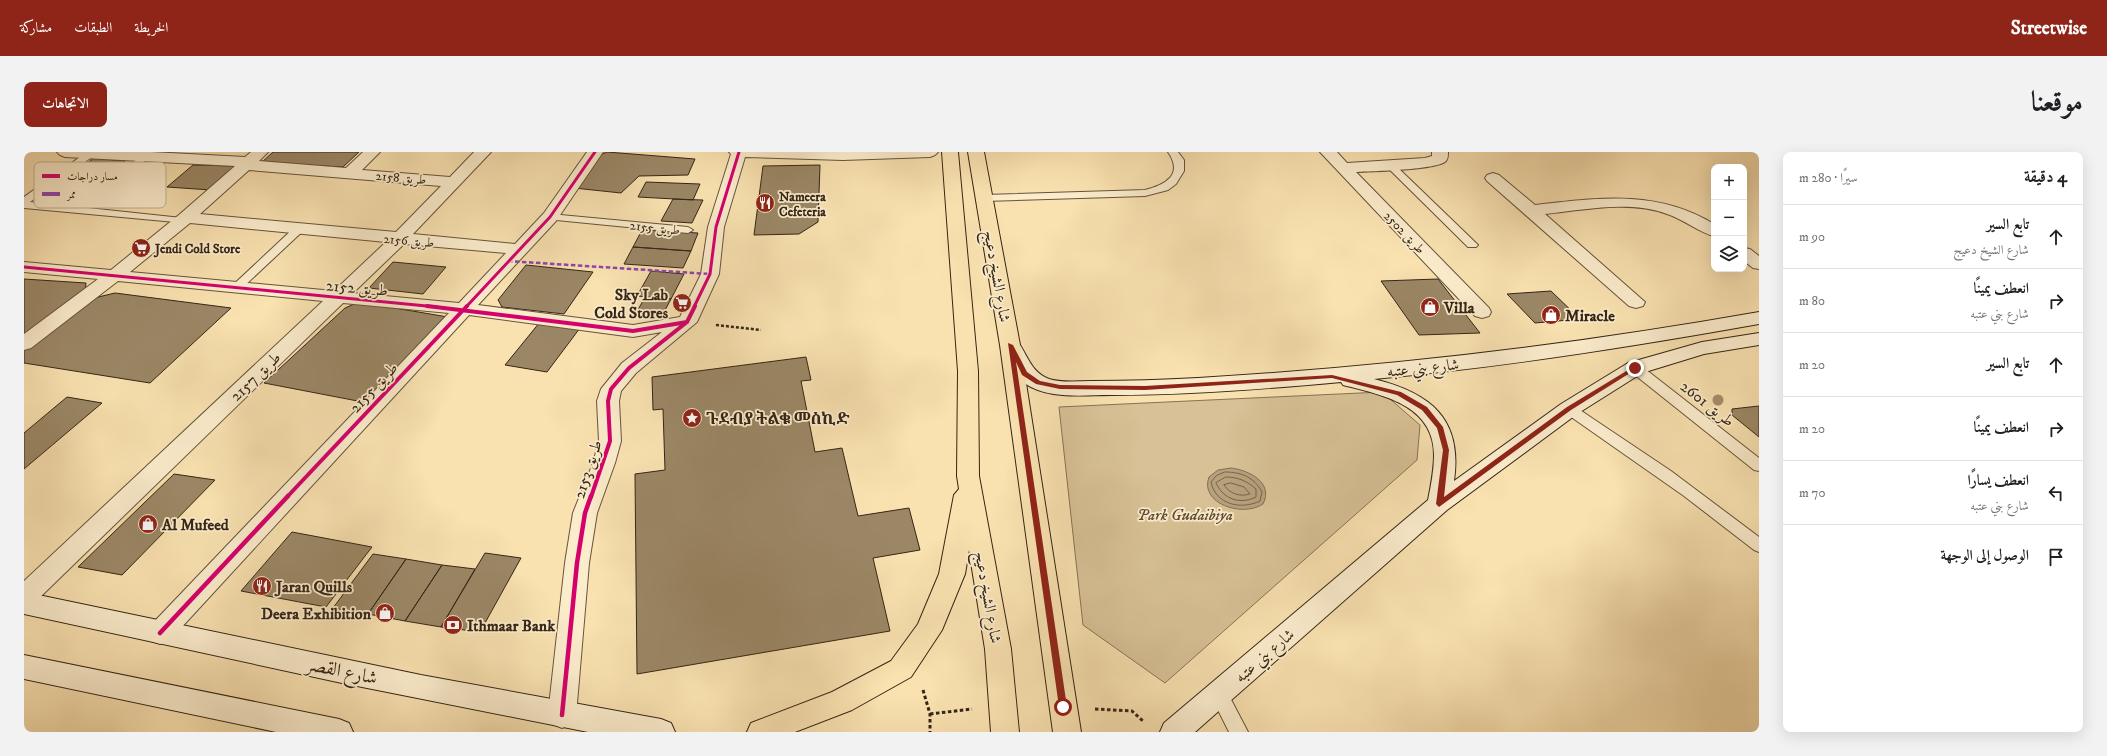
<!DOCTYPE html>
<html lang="ar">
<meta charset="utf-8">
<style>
:root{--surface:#fff;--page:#f2f2f2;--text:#202124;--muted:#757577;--line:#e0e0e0;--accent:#8f2418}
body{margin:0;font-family:"IM FELL DW Pica",Amiri,"Noto Serif Ethiopic",serif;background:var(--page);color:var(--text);direction:rtl}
.controls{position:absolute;right:12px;top:12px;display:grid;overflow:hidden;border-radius:8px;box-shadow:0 4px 16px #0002}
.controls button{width:36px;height:36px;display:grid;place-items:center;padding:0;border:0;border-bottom:1px solid var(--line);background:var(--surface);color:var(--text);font:20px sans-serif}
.stop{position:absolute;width:12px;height:12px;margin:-9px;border:3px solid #8f2418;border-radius:50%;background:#fff}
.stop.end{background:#8f2418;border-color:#fff;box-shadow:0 1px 4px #0008}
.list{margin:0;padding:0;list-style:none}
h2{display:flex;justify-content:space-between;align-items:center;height:52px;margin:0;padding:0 16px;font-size:17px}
h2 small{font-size:13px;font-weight:400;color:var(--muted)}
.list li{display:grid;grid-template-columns:26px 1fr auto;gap:12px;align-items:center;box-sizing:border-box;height:64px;padding:0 16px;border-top:1px solid var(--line)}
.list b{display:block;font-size:15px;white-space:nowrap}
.list p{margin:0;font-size:13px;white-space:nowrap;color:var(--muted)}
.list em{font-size:13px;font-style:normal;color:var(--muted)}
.icon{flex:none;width:22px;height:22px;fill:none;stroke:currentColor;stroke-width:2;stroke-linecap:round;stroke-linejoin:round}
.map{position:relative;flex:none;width:1735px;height:580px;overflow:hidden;direction:ltr;border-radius:8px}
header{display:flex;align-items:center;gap:24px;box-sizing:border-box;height:56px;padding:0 20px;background:var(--accent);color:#fff}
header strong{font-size:19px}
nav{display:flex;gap:22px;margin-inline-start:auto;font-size:14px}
.intro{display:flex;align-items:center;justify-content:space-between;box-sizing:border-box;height:96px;padding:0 24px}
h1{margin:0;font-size:28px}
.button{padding:10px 18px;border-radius:8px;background:var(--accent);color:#fff;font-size:14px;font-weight:700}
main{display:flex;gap:24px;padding:0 24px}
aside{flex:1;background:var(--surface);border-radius:8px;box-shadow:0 4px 16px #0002}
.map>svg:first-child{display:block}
</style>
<header>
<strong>Streetwise</strong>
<nav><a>الخريطة</a><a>الطبقات</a><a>مشاركة</a></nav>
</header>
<div class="intro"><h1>موقعنا</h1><a class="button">الاتجاهات</a></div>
<main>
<aside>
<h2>4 دقيقة<small>سيرًا · 280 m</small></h2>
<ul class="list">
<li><svg class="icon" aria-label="ahead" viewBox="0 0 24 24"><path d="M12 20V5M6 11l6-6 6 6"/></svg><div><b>تابع السير</b><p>شارع الشيخ دعيج</p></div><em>90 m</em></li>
<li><svg class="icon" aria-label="right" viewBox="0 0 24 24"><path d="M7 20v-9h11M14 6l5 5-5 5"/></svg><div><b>انعطف يمينًا</b><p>شارع بني عتبه</p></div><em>80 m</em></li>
<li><svg class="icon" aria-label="ahead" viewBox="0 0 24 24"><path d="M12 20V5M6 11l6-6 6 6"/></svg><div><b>تابع السير</b></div><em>20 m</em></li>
<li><svg class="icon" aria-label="right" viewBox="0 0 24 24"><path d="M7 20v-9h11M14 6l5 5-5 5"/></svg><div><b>انعطف يمينًا</b></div><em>20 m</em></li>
<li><svg class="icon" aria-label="left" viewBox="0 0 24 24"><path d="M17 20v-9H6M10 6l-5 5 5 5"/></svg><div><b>انعطف يسارًا</b><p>شارع بني عتبه</p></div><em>70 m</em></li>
<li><svg class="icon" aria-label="arrive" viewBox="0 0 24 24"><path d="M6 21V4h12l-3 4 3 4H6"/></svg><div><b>الوصول إلى الوجهة</b></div></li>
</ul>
</aside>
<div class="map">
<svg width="1735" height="580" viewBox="0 0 1735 580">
<rect width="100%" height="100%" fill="#f9e1b0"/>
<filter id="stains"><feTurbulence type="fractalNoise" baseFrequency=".005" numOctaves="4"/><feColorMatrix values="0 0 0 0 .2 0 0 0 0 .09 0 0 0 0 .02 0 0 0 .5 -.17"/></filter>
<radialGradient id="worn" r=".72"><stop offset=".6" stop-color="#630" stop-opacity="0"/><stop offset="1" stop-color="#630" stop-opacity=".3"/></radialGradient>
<!-- green -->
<path fill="#d8c196" stroke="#867356" d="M1358 240 1396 273 1393 308 1141 531 1059 473 1035 255Z"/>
<!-- water -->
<path fill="#b6a17c" stroke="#826f53" d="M1207 316C1225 318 1250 331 1239 352 1218 366 1175 351 1185 325L1194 318Z"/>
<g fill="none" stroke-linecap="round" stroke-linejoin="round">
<!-- shore -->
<path stroke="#766349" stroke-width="1" d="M1201 320C1217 320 1230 325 1238 340L1236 349C1217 358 1192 353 1187 330L1192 324Z
M1202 325C1214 325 1223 329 1232 337V345C1216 353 1199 347 1192 331Z
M1207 331 1220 335 1226 342C1216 345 1206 342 1200 333Z"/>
</g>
<!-- building -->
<path fill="#9b8766" stroke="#352516" d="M249 0H335L319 15 237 11Z
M583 0 671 7 664 23 615 24 597 41 550 36 571 5Z
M70 6 101 9 47 50 16 48Z
M169 13 212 14 187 38 143 35Z
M796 13 794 70 775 82 730 83 739 14Z
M622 30 676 32 669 48 614 45Z
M649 47 679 48 668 71 637 69Z
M618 78 674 81 667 99 609 95Z
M609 95 667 99 659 116 600 112Z
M369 110 422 115 399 142 345 136Z
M502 113 569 120 540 162 478 155 474 148Z
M627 119 660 122 647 147 613 144Z
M0 127 62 131 61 139 4 181H0Z
M1414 127 1456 181 1395 183 1357 129Z
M1527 139 1556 167 1511 171 1483 142Z
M91 141 207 156 126 231 0 211V197L70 146Z
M621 145 647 147 639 162 626 166 610 165Z
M335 150 424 165 344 251 240 231 321 156Z
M516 170 556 176 523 220 481 213Z
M782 205 787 228 777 229 791 300 818 296 834 364 885 356 896 398 849 406 866 479 613 522 611 322 641 318 639 257 629 258 628 225Z
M43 245 78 251 0 317V281Z
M1735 254V285L1708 263V257Z
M150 322 191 328 98 423 54 415Z
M268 380 348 395 302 455 217 439Z
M461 401 497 406 456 480 417 475Z
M349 402 382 407 344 462 309 456Z
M382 407 418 413 381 469 344 462Z
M418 413 451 417 417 475 381 469Z"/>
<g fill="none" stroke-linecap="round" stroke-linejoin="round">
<defs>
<path id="service" d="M63 0H70L72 2 6 50 52 55 121 1 124 2V6L64 56 158 66 162 67 163 69 162 71 0 56V45Z
M1144 0H1154L1160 8V19L1152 32 1144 38 1121 44 960 49 955 46 960 43 1121 38C1141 33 1160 23 1144 0Z
M1366 10 1369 11 1452 91 1454 93 1452 95H1444L1363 15 1361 13Z
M526 62 664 75 669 78 664 81 522 67 521 65 522 63Z
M276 73 280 74 281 76 280 78 217 137H209L207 135 209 133 272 74Z
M1611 212 1616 213 1735 306V319L1730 318 1606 219 1605 216Z
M1545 252 1550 254 1647 319 1735 385V400L1730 398 1660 344 1540 260 1538 257 1540 254Z
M1195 534 1201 536 1224 580H1205L1186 542 1189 536Z"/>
<path id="minor" d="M33 0H127L221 5 227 0H244L235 9 322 16 339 0H356L338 18 426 25 450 0H467L389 82 491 92 520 61 563 0H579L532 69 454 153 609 173 656 165 677 122 684 75 707 2 705 0H914L911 3 906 5 819 8 721 5 700 75 695 122 673 170 612 221 597 239 595 249 597 289 591 311 573 361 565 411 552 563 548 572 538 576 528 572 524 563 541 411 549 361 569 311 575 289 573 249 577 237 598 211 638 180 609 185 445 163 145 489 136 492 127 489 123 481 127 473 425 161 319 151 9 452 0 456V429L299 149 94 129 7 196 0 198V182L74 127 0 120V110L87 118 156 62 211 14 41 5 36 3ZM225 18 417 34 372 80 176 62ZM166 71 362 90 310 139 106 120ZM380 92 482 101 435 151 329 141Z
M1296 0H1313L1323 11 1401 6 1408 4V0H1424C1424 3 1424 7 1422 9 1414 18 1347 19 1332 20L1465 156 1467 160 1465 164 1458 166 1451 164Z
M1469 21 1475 23 1511 53C1574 46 1632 37 1690 72V84C1676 81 1659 67 1643 62 1605 48 1560 58 1521 62L1621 150 1619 154 1612 156 1605 154 1463 29 1461 26 1463 23Z
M1720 96 1726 97 1735 104V117L1729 116 1720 109Z"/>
<path id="secondary" d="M1735 160V172C1607 195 1479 215 1350 227 1406 241 1439 266 1430 329L1537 252 1604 211 1678 190 1735 181V193L1680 202 1618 221 1553 262 1423 358 1171 580H1136L1140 571 1404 348C1407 333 1410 318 1410 303 1410 252 1357 243 1319 233L1317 230C1241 237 1164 243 1087 243 1061 243 1031 247 1007 235 991 227 984 209 977 194L980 190 987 188 994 190C1004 204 1007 220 1025 227 1038 231 1053 229 1067 229 1103 229 1139 228 1174 226 1363 215 1549 193 1735 160Z
M0 440 397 523 637 567 647 571 651 580H564L318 531 0 462Z
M0 503 315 567 325 571 329 580H252L0 527Z"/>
<path id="primary" d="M918 0H934L954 219 955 324 987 497 995 580H967L961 497 945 398 941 422 918 478 887 525 828 558 771 580H723L727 571 808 540 867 509 894 472 915 422 930 343 935 337 933 324 934 219Z
M944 0H960L996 193 1057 580H1029L976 193Z"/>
</defs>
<!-- service casing -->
<use href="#service" stroke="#66543c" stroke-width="2"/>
<!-- minor casing -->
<use href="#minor" stroke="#66543c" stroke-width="2"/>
<!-- secondary casing -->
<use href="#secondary" stroke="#352516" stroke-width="2"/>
<!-- primary casing -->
<use href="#primary" stroke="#352516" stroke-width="2"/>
<!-- path-far1 -->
<path stroke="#352516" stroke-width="2.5" stroke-dasharray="3 2" stroke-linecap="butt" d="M692 173 737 178"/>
<!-- path -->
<path stroke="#352516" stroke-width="3" stroke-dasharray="3.5 2.5" stroke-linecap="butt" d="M899 538 906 562V580
M1071 557 1108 559 1120 570
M906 562 948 557"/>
<!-- service -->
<use href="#service" fill="#fbeccc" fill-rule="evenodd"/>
<!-- minor -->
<use href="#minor" fill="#fbeccc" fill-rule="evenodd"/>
<!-- secondary -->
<use href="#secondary" fill="#fbeccc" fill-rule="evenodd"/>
<!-- primary -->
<use href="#primary" fill="#f9e1b0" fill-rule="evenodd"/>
<!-- quiet -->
<path stroke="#8e44ad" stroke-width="2.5" stroke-dasharray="4.5 2.5" stroke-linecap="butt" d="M484 109 686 122"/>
<defs>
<path id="cycleway-far2" d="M0 115 413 155
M442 155 526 65 571 0
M670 155 686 122 692 75 715 0"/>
<path id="cycleway-far1" d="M403 154 609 179 663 170
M263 345 443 154
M567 345 586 289 584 249 587 237 605 216 663 170 671 154"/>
<path id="cycleway" d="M136 481 264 344
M538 563 553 411 561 361 567 344"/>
</defs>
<!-- cycleway-far2 casing -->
<use href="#cycleway-far2" stroke="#fbeccc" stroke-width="5"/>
<!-- cycleway-far1 casing -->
<use href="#cycleway-far1" stroke="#fbeccc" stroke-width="6"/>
<!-- cycleway casing -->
<use href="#cycleway" stroke="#fbeccc" stroke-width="7"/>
<!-- cycleway-far2 -->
<use href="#cycleway-far2" stroke="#d6006c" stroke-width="3"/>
<!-- cycleway-far1 -->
<use href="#cycleway-far1" stroke="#d6006c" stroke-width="4"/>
<!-- cycleway -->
<use href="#cycleway" stroke="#d6006c" stroke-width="4.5"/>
</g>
<!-- trees -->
<circle fill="#a48f6d" cx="1694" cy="248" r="5.5"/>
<!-- route -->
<path fill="#8f2418" d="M984 191 989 193 1003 220 1016 229 1036 233 1121 234 1308 223 1377 240 1403 255 1419 275 1425 298 1420 345 1543 255 1609 215 1614 216 1547 258 1415 355 1412 352 1419 298 1413 276 1398 258 1373 243 1308 226 1121 238 1036 237 1012 232 998 223 992 210 1043 555 1039 559 1035 555Z"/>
<!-- icons -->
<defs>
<symbol id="restaurant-disc" viewBox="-11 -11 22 22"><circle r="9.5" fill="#8f2418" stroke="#fbeccc"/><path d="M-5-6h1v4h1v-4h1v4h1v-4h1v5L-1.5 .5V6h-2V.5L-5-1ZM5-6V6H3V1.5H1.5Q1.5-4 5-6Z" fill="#fff"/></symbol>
<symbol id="supermarket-disc" viewBox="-11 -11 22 22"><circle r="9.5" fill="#8f2418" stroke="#fbeccc"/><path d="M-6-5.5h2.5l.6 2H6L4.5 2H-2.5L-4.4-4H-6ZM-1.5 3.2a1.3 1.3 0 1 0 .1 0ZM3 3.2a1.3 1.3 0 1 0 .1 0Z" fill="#fff"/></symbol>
<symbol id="shop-disc" viewBox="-11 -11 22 22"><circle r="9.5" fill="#8f2418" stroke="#fbeccc"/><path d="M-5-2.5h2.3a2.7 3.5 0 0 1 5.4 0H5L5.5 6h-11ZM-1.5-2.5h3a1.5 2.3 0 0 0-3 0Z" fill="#fff"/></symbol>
<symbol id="sight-disc" viewBox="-11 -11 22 22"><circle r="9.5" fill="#8f2418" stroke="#fbeccc"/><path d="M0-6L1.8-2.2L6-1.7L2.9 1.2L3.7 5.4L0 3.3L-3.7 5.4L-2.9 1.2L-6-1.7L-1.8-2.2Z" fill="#fff"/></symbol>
<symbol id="bank-disc" viewBox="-11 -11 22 22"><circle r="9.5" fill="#8f2418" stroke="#fbeccc"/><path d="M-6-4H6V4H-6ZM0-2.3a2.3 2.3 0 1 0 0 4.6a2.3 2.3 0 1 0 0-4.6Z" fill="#fff"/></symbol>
</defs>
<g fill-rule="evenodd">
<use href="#restaurant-disc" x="730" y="40" width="22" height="22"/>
<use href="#supermarket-disc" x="106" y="85" width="22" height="22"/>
<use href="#supermarket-disc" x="647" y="140" width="22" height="22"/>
<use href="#shop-disc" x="1395" y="144" width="22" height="22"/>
<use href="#shop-disc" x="1516" y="152" width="22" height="22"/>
<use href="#sight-disc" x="657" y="255" width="22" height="22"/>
<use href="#shop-disc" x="113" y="361" width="22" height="22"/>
<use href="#restaurant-disc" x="227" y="423" width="22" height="22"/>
<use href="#shop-disc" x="350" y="450" width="22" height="22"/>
<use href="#bank-disc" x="418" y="462" width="22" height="22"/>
</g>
<g text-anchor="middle" stroke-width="3.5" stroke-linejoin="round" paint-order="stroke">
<!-- far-street labels -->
<g font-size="13" fill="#352516" stroke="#fbeccc">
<text transform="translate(377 25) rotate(5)" y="5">طريق 2158</text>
<text transform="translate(631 75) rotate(6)" y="5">طريق 2155</text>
<text transform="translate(1381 80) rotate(46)" y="5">طريق 2502</text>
<text transform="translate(385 88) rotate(5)" y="5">طريق 2156</text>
</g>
<!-- far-poi labels -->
<g font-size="13" font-weight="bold" fill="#352516" stroke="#fbeccc" text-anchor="start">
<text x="755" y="49">Nameera<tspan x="755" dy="15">Cefeteria</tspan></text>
<text x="131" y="101">Jendi Cold Store</text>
</g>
<!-- street labels -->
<g font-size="16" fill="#352516" stroke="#fbeccc">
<text transform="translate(974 124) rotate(80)" y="6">شارع الشيخ دعيج</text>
<text transform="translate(333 135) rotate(5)" y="6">طريق 2152</text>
<text transform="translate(1399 215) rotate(-6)" y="6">شارع بني عتبه</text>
<text transform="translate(231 224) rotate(-44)" y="6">طريق 2157</text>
<text transform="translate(349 235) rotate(-47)" y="6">طريق 2155</text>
<text transform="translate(1684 251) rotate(38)" y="6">طريق 2601</text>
<text transform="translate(563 317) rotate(-72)" y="6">طريق 2153</text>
<text transform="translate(965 445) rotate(80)" y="6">شارع الشيخ دعيج</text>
<text transform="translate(1240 503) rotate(-41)" y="6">شارع بني عتبه</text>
</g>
<!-- poi labels -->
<g font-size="16" font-weight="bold" fill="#352516" stroke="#fbeccc" text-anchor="start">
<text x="644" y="148" text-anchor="end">Sky Lab<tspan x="644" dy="18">Cold Stores</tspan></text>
<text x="1420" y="161">Villa</text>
<text x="1541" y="169">Miracle</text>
<text x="682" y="272">ጉደብያ ትልቁ መስኪድ</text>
<text x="138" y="378">Al Mufeed</text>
<text x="252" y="440">Jaran Quills</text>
<text x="347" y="467" text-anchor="end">Deera Exhibition</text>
<text x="443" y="479">Ithmaar Bank</text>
</g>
<!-- park labels -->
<g font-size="16" font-style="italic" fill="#5e4c36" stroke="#fbeccc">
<text x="1161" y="368">Park Gudaibiya</text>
</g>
<!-- near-street labels -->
<g font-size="19" fill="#352516" stroke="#fbeccc">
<text transform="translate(318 518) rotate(12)" y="7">شارع القصر</text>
</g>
</g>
<!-- legend -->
<rect x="10" y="10" width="132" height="46" rx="6" fill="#fbeccc" stroke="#c0b095" stroke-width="1"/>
<rect x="18" y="22" width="18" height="4" fill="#d6006c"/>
<rect x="18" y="40" width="18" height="4" fill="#8e44ad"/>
<g font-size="11" fill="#352516">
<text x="43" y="28">مسار دراجات</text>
<text x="43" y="46">ممر</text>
</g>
<rect width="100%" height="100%" filter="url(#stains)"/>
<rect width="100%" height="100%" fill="url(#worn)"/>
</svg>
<div class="controls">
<button>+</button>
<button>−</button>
<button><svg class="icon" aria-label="layers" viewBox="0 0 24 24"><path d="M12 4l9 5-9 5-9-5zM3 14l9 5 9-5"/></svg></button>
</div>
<div class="stop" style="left:1039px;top:555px"></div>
<div class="stop end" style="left:1611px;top:216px"></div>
</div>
</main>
